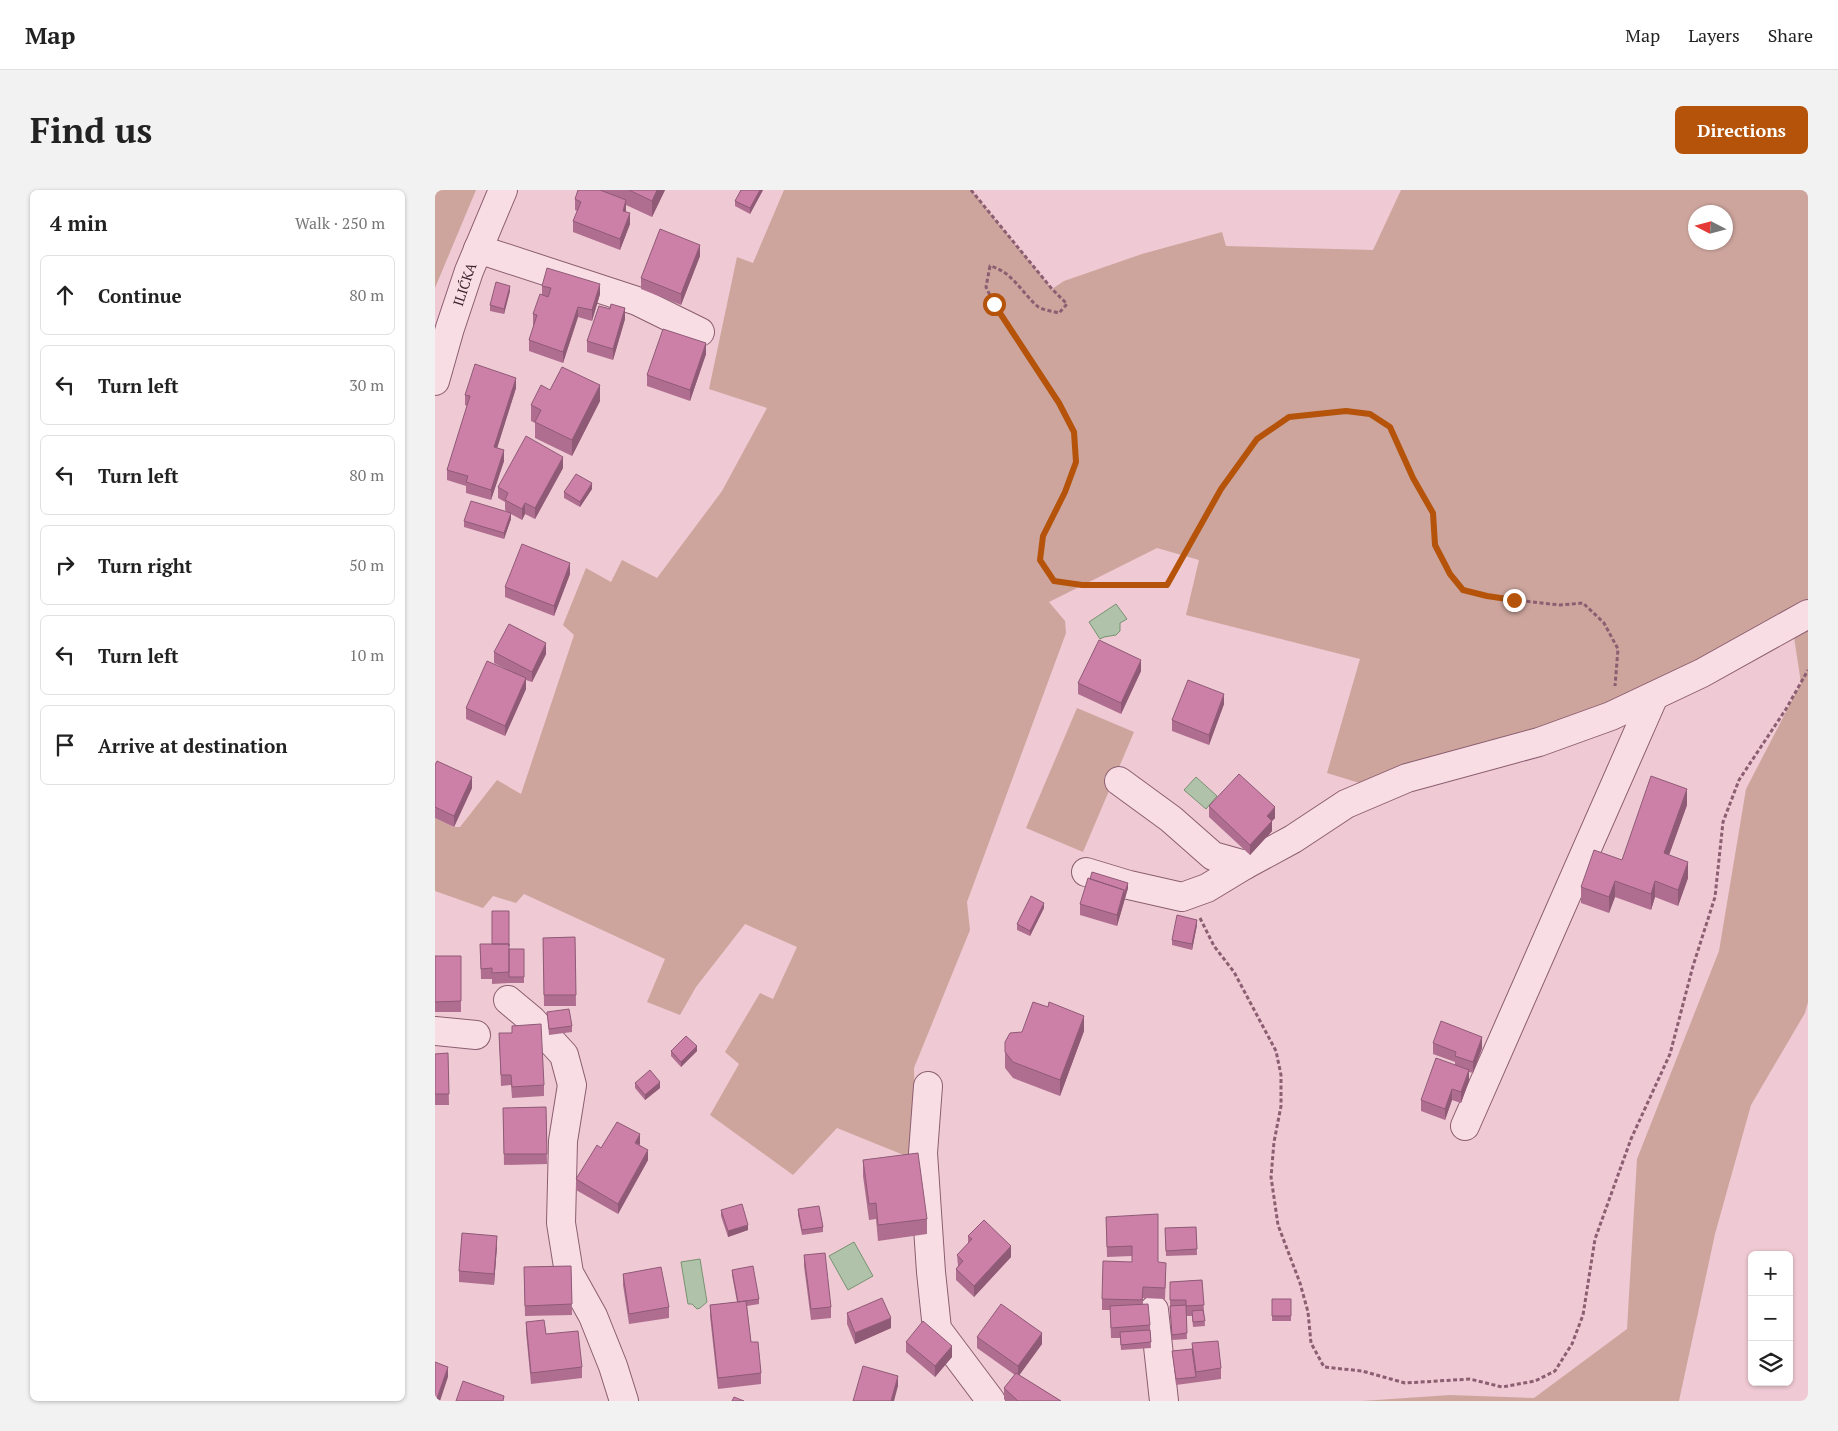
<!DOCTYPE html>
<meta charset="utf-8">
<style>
:root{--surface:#fff;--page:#f2f2f2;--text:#222;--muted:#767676;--line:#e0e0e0;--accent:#b45309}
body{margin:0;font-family:"PT Serif",serif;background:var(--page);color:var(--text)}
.controls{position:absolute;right:15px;bottom:15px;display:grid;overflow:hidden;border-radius:8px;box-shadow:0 1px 4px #0004}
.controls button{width:45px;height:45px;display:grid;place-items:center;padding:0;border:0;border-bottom:1px solid var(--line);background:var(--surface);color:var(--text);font:25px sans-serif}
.compass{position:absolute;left:1253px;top:15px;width:45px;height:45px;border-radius:50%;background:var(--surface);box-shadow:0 1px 4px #0004;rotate:276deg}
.stop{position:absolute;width:15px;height:15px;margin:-11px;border:4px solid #b45309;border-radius:50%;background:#fff}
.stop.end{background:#b45309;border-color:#fff;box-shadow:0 1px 5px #0008}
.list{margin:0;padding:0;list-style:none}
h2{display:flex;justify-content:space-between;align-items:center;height:65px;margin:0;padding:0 20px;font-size:21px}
h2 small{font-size:16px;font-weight:400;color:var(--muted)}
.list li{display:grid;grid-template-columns:32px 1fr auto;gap:15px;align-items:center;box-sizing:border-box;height:80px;margin:0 10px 10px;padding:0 10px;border:1px solid var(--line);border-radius:8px}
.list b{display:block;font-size:19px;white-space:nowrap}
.list em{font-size:16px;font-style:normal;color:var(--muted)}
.icon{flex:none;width:28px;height:28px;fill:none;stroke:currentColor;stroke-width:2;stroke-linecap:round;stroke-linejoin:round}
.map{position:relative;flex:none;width:1373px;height:1211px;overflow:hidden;border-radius:8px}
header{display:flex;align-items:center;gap:30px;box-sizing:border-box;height:70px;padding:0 25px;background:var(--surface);border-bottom:1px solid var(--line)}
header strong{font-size:24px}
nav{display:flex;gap:28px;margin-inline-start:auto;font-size:18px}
.intro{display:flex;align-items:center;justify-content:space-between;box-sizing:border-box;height:120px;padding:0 30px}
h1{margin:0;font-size:35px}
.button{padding:12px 22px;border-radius:8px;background:var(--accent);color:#fff;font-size:18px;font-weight:700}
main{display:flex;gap:30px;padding:0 30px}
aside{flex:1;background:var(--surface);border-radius:8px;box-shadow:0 1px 4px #0004}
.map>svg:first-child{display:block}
</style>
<header>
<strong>Map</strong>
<nav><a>Map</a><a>Layers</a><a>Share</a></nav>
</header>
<div class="intro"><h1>Find us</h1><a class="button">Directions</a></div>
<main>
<aside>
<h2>4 min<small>Walk · 250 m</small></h2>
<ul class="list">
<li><svg class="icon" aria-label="ahead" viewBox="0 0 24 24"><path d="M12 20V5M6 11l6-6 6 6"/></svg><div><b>Continue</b></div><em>80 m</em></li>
<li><svg class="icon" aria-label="left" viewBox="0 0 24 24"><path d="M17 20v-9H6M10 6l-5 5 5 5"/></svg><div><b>Turn left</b></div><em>30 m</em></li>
<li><svg class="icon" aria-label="left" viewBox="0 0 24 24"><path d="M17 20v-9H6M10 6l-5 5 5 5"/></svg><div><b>Turn left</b></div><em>80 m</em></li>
<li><svg class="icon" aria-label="right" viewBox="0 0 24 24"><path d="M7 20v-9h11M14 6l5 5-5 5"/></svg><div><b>Turn right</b></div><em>50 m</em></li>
<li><svg class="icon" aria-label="left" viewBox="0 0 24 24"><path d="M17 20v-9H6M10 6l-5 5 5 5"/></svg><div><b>Turn left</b></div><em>10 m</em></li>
<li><svg class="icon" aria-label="arrive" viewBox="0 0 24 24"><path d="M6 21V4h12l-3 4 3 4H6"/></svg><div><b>Arrive at destination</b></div></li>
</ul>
</aside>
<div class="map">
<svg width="1373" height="1211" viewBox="0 0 1373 1211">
<rect width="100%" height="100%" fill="#efc9d3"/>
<!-- green -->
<path fill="#cda59d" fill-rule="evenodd" d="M0 0H41L0 98Z
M349 0H536L617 99 629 91 707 64 787 42 791 56 938 60 966 0H1373V812L1370 823 1316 915 1280 1044 1244 1211H927L1015 1205 1099 1208 1192 1139 1202 969 1284 761 1311 599 1366 493 1359 447 957 603 892 583 925 469 751 425 764 370 722 358 614 412 630 431 631 443 532 712 535 740 479 878 481 970 402 938 358 985 275 925 304 874 290 862 325 803 338 809 362 757 310 734 261 797 245 825 212 812 230 769 89 704 81 713 58 706 48 718 0 701V628L19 637H25L62 590 86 604 139 445 128 435 151 378 176 392 187 370 222 388 287 301 332 218 274 199 302 67 318 73ZM1260 22H1290V52H1260Z
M642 518 699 542 648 662 591 638Z"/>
<!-- water -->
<path fill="#b0c3aa" stroke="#779270" d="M681 414 692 429 685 433V441L681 445 669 447 665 449 654 432Z
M761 587 782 606 771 619 749 600Z
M419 1052 438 1086 413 1100 394 1066Z
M265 1069 272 1112 265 1118 262 1119 257 1114H253L246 1072Z"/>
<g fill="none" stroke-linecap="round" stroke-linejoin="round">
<defs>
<g id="street">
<path d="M43 59 202 111 265 142"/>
<path id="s1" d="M0 191 15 138 34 81 68 0"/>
<path d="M810 675 858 649 911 614 972 588 1104 552 1176 526 1267 483 1373 424"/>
<path d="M651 682 694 695 747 707 772 698 810 675 778 666 736 629 684 591"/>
<path d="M73 810 97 830 129 865 137 895 128 951 126 1033 134 1083 158 1126 178 1176 189 1211"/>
<path d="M0 841 41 845"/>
<path d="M493 896 488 963 496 1082 502 1139 556 1211"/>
<path d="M1030 936 1219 506"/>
<path d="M719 1120 729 1211"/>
</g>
</defs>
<!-- street casing -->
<use href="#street" stroke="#8b5e71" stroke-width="30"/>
<!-- path -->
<path stroke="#8b5e71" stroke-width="3" stroke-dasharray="4 2.5" stroke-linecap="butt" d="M536 0 617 99 632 114 624 123C617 121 606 120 601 115 586 101 576 81 555 76L551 97 559 114 624 213 639 242 641 272 630 302 608 346 605 370 619 391 647 395H732L786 299 822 249 854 227 911 221 935 224 955 237 978 288 998 323 1001 355 1015 384 1028 400 1052 406 1079 410 1125 415 1148 413 1169 433 1183 459 1180 496
M765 728 779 756 799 782 841 861 846 885V916L839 952 836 987 843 1035 865 1093 873 1122 876 1153 889 1177 927 1181 970 1193 1035 1189 1067 1197 1100 1191 1120 1181 1137 1154 1148 1125 1160 1049 1196 949 1235 864 1258 776 1280 707 1288 632 1304 590 1351 519 1373 480"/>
<!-- street -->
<use href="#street" stroke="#f9dde4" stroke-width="28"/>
</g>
<!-- wall -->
<path fill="#af6e90" d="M143 0H230L217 27 191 15V22L195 34 185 60 138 42V31L142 21 140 20V9Z
M306 0H328L315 24 300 16V11Z
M265 66 246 115 206 99V88Z
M107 96 165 104 157 131 143 127 128 173 94 161V150L99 135H98V124L107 104Z
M75 101 69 124 55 121V115Z
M190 129 178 170 152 162V151Z
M271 164 255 211 212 196V185Z
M81 198 62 258 69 271 56 310 31 303V296L12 290V280L32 216 30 215V205Z
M115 200 165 211 137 266 100 248V233L96 231V215Z
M128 278 100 329 90 324 87 330 76 324V329L69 349 29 337V331L74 323 70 320V312L63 308V297Z
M157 299 145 317 129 308V302Z
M135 384 119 426 70 407V397Z
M59 462 111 464 97 492 91 490V499L70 546 31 529V518L71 479 59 473Z
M706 481 686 524 643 504V493Z
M789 514 774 555 737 541V530Z
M0 575 37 598 19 637 0 628Z
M1252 615 1234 665 1253 688 1243 716 1220 707 1216 720 1180 707 1174 723 1146 713V697L1187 670Z
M774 616 840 628 837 631V641L815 665 774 627Z
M693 698 682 736 645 725V714Z
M609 718 595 746 582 740V734Z
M762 735 757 760 737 755V750Z
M140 747 141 816H109L108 748Z
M45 754H57L74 759H89V793H74L57 794V789H46Z
M0 766H26V822H0Z
M112 822 137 836V842L114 845Z
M649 841 625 906 578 888 570 878V852Z
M64 843H77L109 895V906L77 908 76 895 66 896Z
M998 853 1047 858 1038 883 1034 882V891L1026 913 1017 910 1010 930 986 921V910L1020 875V872L998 864Z
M236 861H262L246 877 236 866Z
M13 863 14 915H0V864Z
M200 893 225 898 210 910 200 898Z
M111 917 112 974 69 975 68 918Z
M205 955 213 970 183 1024 141 1000V989L166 958Z
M428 970 492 1029V1044L443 1051 441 1029 434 1030 428 986Z
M363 1019 388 1037V1042L367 1045 363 1025Z
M286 1020 313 1040 293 1047 286 1026Z
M671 1027 723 1072 731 1084 730 1109 708 1108V1114L715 1135 716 1158 686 1160 685 1148H676L675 1120H667V1109L697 1072V1066L672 1067Z
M761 1037 762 1065 731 1066 730 1038Z
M533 1046 576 1067 539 1107 521 1090V1079L523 1076 522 1065 533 1054Z
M62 1056 59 1095 24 1092V1081Z
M369 1065 396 1117V1128L376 1130 369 1076Z
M136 1076 137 1125 90 1126 89 1077Z
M297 1080 324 1109V1114L312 1116 316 1152 326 1183V1194L283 1199 275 1126V1115L302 1112 297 1085Z
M188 1084 234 1117V1128L194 1134 188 1095Z
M767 1090 770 1136 758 1137 757 1126H751L752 1149 737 1150 735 1121V1092Z
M837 1109H856V1131H837Z
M412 1123 456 1138 420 1154 412 1134Z
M91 1132 111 1144 147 1177V1188L96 1194 91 1142Z
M542 1147 607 1154 584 1185 626 1211H571L569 1209V1198L580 1185 542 1158Z
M471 1152 517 1167 500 1187 471 1162Z
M757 1153 786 1178V1189L741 1195 737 1161 757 1159Z"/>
<!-- shaded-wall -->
<path fill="#8f5a76" d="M222 0H230L217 27V11Z
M325 0H328L315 24V18Z
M191 10V20L188 31V21Z
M195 23V34L185 60V49Z
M265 55V66L246 115V104Z
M165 94V104L157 131V120Z
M75 96V101L69 124V119Z
M143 117V127L128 173V162Z
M190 118V129L178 170V159Z
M271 153V164L255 211V200Z
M81 188V198L59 268V257Z
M165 195V211L137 266V250Z
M69 260V271L56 310V300Z
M128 267V278L100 329V318Z
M157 293V299L145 317V312Z
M90 313V324L87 330V319Z
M76 323V329L69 349V343Z
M135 373V384L119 426V416Z
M111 453V464L97 492V482Z
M706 470V481L686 524V513Z
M91 488V499L70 546V536Z
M789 504V514L774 555V545Z
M37 587V598L19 637V626Z
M1252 599V615L1229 679V663Z
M840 617V628L837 631V641L815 665V655L832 626Z
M1253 672V688L1243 716V700Z
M1180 691V707L1174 723V707Z
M1220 691V707L1216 720V704Z
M693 693V698L682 736V725L689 700Z
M609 713V718L595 746V741Z
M762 730V735L757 760V754Z
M649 826V841L625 906V890Z
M1047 847V858L1038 883V872Z
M262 856V861L246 877V872Z
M1034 880V891L1026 913V902Z
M225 892V898L210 910V905Z
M1017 899V910L1010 930V919Z
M205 944V955L200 953Z
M213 960V970L183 1024V1014Z
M313 1035V1040L293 1047V1041Z
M62 1046V1056L59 1095V1084Z
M576 1056V1067L539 1107V1096Z
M456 1128V1138L420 1154V1143Z
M607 1143V1154L583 1187V1176Z
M517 1156V1167L500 1187V1176Z
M13 1177V1187L5 1211H1Z
M463 1186V1196L459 1211H456Z"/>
<!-- building -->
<path fill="#cc80a8" stroke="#8f5a76" d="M143 0H165L191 10 188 21 195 23 185 49 138 31 146 12 140 9Z
M194 0H222L217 11Z
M306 0H325L315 18 300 11Z
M225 39 265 55 246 104 206 88Z
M112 78 165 94 157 120 143 117 128 162 94 150 102 125 98 124 105 104 113 107 116 98 107 96Z
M61 92 75 96 69 119 55 115Z
M176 114 190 118 178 159 152 151 164 116 175 119Z
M228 139 271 153 255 200 212 185Z
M40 174 81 188 59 257 69 260 56 300 31 292 33 286 12 280 35 206 30 205Z
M127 177 165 195 137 250 100 232 106 220 96 215 106 195 115 200Z
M91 246 128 267 100 318 90 313 87 319 70 310 73 303 63 297Z
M141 284 157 293 145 312 129 302Z
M36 311 76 323 69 343 29 331Z
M87 354 135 373 119 416 70 397Z
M74 434 111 453 97 482 59 462Z
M664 450 706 470 686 513 643 493Z
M52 471 91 488 70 536 31 518Z
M753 490 789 504 774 545 737 530Z
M2 571 37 587 19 626 0 617V575Z
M804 584 840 617 832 626 837 631 815 655 774 616Z
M1216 586 1252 599 1229 663 1253 672 1243 700 1220 691 1216 704 1180 691 1174 707 1146 697 1159 660 1187 670Z
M657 682 693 693 689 705V700L655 689Z
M653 688 689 700 682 725 645 714Z
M596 706 609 713 595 741 582 734Z
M57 721H74V756V754H57Z
M742 725 762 730 757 754 737 750Z
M140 747 141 805H109L108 748Z
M45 754H74V782L57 783V778L46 779Z
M74 759H89V787H74Z
M0 766H26V811L0 812Z
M598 812 613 817 614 812 649 826 625 890 578 872 570 862V852L575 843 587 842Z
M134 819 137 836 114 839 112 822Z
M1006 831 1047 847 1038 872 1020 866 1021 862 998 853Z
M106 834 109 895 77 897 76 885H66L64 843H77V836Z
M251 846 262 856 246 872 236 861Z
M13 863 14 904H0V864Z
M1001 868 1034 880 1026 902 1017 899 1010 919 986 910Z
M215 880 225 892 210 905 200 893Z
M111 917 112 964H69L68 918Z
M182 932 205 944 200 953 213 960 183 1014 141 989 162 955 166 958Z
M483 963 492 1029 443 1035 441 1013 434 1014 428 970Z
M307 1014 313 1035 293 1041 286 1020Z
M384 1016 388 1037 367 1040 363 1019Z
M723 1024V1072L731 1073 730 1098 708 1097 707 1110 667 1109 668 1071 697 1072V1056L672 1057 671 1027Z
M549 1030 576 1056 539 1096 521 1079 528 1071 522 1065 537 1049 533 1046Z
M761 1037 762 1059 731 1061 730 1038Z
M27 1043 62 1046 59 1084 24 1081Z
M390 1063 396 1117 376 1119 369 1065Z
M136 1076 137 1114 90 1116 89 1077Z
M318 1076 324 1109 303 1112 297 1080Z
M226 1077 234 1117 194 1124 188 1084Z
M767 1090 769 1115 751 1116V1110H735V1092Z
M447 1108 456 1128 420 1143 412 1123Z
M837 1109H856V1126H837Z
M311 1111 316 1152H323L326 1183 283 1188 275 1115Z
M566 1114 607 1143 583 1176 542 1147Z
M713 1114 715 1135 676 1138 675 1116Z
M751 1115 752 1143 737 1145 735 1116Z
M768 1120 770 1131 758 1132 757 1121Z
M109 1130 111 1144 143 1141 147 1177 96 1183 91 1132Z
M488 1131 517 1156 500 1176 471 1152Z
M715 1140 716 1152 686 1155 685 1142Z
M783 1151 786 1178 761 1182 757 1153Z
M757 1159 761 1187 741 1189 737 1161Z
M0 1172 13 1177 1 1211H0Z
M428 1176 463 1186 456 1211H418Z
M581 1183 626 1211H583L569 1198Z
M28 1191 69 1206 68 1211H21Z
M299 1207 309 1211H297Z"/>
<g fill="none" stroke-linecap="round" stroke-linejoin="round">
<!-- route -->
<path stroke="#b45309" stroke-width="6" d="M559 114 624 213 639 242 641 272 630 302 608 346 605 370 619 391 647 395H732L786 299 822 249 854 227 911 221 935 224 955 237 978 288 998 323 1000 355 1015 384 1028 400 1052 406 1079 410"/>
</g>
<g text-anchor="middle" stroke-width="4.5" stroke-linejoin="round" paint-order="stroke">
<!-- street labels -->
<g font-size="14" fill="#3c212d" stroke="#f6d9e0">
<text dy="5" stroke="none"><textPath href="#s1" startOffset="101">ILIĆKA</textPath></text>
</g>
</g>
</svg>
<div class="controls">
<button>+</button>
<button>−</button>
<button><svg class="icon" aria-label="layers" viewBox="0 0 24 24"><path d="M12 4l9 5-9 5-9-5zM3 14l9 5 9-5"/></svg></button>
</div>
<svg class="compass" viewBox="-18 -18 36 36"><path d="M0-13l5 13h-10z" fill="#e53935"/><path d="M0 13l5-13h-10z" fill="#767676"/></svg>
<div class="stop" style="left:559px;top:114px"></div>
<div class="stop end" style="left:1079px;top:410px"></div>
</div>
</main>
